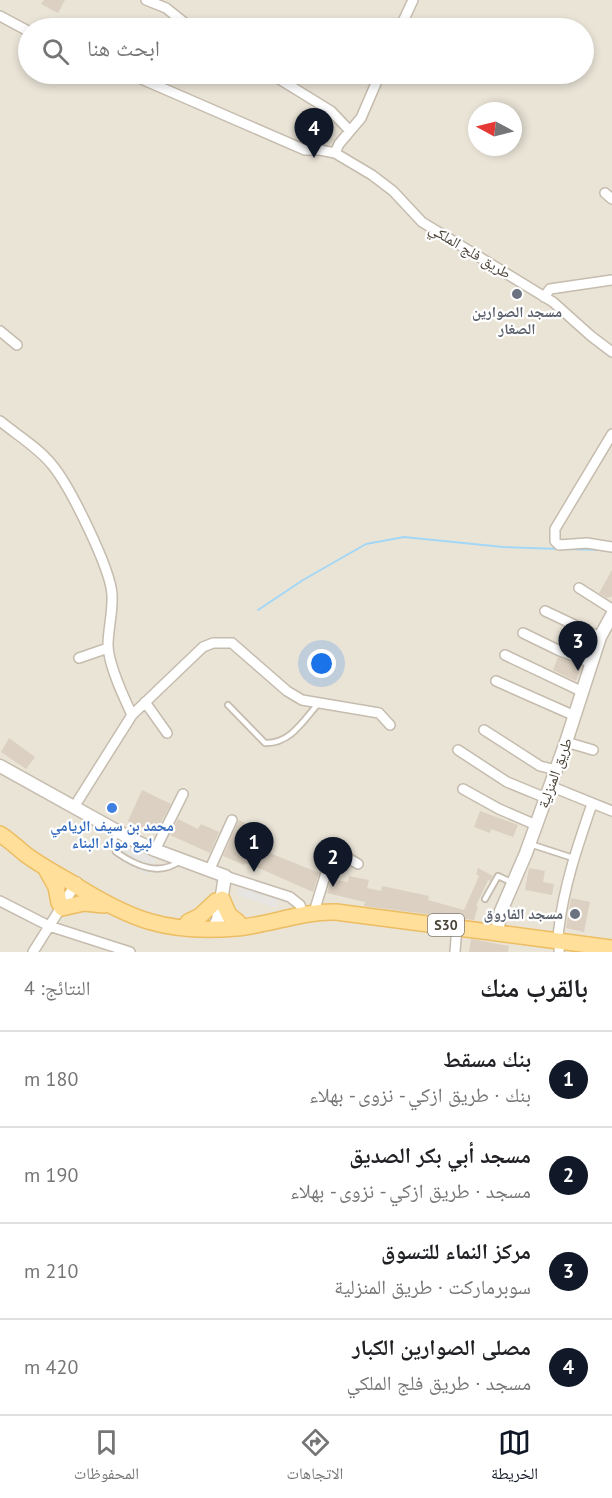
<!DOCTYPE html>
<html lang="ar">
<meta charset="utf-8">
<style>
:root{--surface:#fff;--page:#f6f6f6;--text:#202124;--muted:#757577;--line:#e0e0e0;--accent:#111827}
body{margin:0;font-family:"PT Sans","Noto Naskh Arabic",sans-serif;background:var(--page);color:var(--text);direction:rtl}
.compass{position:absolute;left:468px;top:102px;width:54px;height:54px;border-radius:50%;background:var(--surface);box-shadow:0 3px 9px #0003;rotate:277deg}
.you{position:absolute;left:322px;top:664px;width:21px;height:21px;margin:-15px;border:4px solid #fff;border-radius:50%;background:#1a73e8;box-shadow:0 0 0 9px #1a73e833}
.badge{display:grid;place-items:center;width:39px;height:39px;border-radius:50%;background:var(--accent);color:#fff;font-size:20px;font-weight:700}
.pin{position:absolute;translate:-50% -50px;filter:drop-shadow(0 2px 3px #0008)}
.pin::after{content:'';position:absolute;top:32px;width:21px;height:18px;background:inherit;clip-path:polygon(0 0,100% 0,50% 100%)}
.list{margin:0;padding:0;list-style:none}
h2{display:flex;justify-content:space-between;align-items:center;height:78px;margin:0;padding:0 24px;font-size:26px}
h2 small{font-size:20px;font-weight:400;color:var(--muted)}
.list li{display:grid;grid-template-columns:39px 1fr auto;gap:18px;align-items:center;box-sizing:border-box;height:96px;padding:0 24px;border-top:2px solid var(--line)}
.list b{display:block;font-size:22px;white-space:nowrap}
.list p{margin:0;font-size:20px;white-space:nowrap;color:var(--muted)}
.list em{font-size:20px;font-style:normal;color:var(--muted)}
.icon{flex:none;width:33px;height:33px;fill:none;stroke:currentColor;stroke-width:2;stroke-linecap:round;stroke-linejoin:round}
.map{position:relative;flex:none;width:612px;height:952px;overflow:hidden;direction:ltr}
.search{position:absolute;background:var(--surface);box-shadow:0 3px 9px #0003;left:18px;right:18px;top:18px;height:66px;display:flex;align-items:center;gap:15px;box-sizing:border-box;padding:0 21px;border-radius:33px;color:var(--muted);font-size:22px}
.sheet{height:462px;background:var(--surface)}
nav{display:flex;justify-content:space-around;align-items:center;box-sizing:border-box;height:84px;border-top:2px solid var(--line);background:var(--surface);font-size:16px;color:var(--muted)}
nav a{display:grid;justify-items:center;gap:3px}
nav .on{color:var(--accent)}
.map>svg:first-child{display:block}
</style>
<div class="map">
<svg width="612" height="952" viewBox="0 0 612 952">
<rect width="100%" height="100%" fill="#f6f2ea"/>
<!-- residential -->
<path fill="#eae4d7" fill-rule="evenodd" d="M0 0H612V952H0ZM28 28H584V74H28ZM477 111H513V147H477Z"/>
<!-- parking -->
<path fill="#e7e5e1" d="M120 837 157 857 148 875 111 856Z
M240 887 279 898 277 908 237 895Z"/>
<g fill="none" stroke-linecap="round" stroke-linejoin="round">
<!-- stream -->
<path stroke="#a3d7f5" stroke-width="2" d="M565 549 604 550
M258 610 303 580 366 544 404 537 503 547 559 549"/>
</g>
<!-- building -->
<path fill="#dbd0c1" d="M44 0H65L58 13 41 4Z
M612 570V596L607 598 599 593Z
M558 657 582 666 576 681 553 670Z
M9 738 35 757 26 769 1 752Z
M142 790 171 804 155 834 128 821Z
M480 811 518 825 513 837 491 829 490 833 474 827Z
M178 819 198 829 201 824 219 832 210 853 170 835Z
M239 820 260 830 253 846 319 873 313 892 261 869 245 863 244 865 223 856Z
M478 868 493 876 490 881 488 880 476 906H478L474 920 364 906 365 902 327 893 331 879 348 882 349 876 369 880 367 888 381 891 382 886 429 896 428 900 464 910 479 876 476 874Z
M529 868 545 871 543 882 554 884 552 895 525 890Z
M571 898 590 902 584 932 566 928Z
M471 939 509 946 508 952H469Z"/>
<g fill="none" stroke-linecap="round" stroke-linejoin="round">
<defs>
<path id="service" d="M228 705 265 743C290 744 303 721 318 704
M117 832 113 843 116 852C136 866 160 877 181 860
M530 844 573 858
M485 899 498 876 511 882"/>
<path id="minor" d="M146 0 166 8 191 28
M0 16 28 31
M400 28 413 0
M130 74 305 150H320L335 153 372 175 393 191 422 222 553 302 591 336 612 352
M271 74 331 111 350 131
M335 153 339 144 361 118 380 74
M605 193 612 199
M544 297 550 289 612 280
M0 331 17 345
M0 421C17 435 39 448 53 466 70 487 111 569 112 595 113 612 108 629 108 645 108 664 124 698 132 715
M612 434 555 529V541L559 545 587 543 612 547
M579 588 612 609
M545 611 600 637
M523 633 560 651 592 663
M505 655 583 692
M79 658 108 648
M496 681 575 716
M145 702 167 733
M484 730 540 766 556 770
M566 742 593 750
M458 750 507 782 546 798
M550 786 612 811
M463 789 499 809 536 825
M74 807 132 715 203 647 213 643H232L287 691 302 700 379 713 390 725
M155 850 183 794
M209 871 232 820
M225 876 290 897 300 905 303 914
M0 901 49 926 130 952
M314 912 329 863 339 856 348 858 358 864
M33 952 77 882
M455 952 457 926
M559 952C560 944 557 936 559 928 564 885 578 845 592 804"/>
<path id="tertiary" d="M0 766 135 841 155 850 225 876 218 920 215 926 208 930
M497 932 501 911 526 853 566 742 600 637 612 615"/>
<path id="primary" d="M0 834C9 840 17 847 25 854 40 865 56 874 72 883 130 920 167 934 236 928 270 925 301 911 336 912L612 948
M46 869 56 887 59 903
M222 899 229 915 238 922
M62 908 84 903 104 905
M188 922 200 916 216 901"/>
</defs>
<!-- service casing -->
<use href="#service" stroke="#c5bcae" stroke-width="8"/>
<!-- minor casing -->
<use href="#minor" stroke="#c5bcae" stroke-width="12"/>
<!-- tertiary casing -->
<use href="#tertiary" stroke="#c5bcae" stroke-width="15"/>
<!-- primary casing -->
<use href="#primary" stroke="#ecbd62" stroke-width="18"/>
<!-- service -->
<use href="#service" stroke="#fff" stroke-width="4.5"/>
<!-- minor -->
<use href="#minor" stroke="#fff" stroke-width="9"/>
<!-- tertiary -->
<use href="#tertiary" stroke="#fff" stroke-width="12"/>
<!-- primary -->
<use href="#primary" stroke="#ffdf99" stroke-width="15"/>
</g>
<!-- markers -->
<g fill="#6b7280" stroke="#fff" stroke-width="2">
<circle cx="517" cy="294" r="6"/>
<circle cx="575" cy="914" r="6"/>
</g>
<circle fill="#3f7fe0" stroke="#fff" stroke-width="2" cx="112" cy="808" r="6"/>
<g text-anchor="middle" stroke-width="4.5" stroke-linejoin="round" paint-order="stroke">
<!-- shield labels -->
<rect fill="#fff" stroke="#807b73" stroke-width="1.5" x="428" y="914" width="36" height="22" rx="4.5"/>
<g font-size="14" font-weight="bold" fill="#4a4237">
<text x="446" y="930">S30</text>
</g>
<!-- street labels -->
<g font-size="15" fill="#4a4237" stroke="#fff">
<text transform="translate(470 251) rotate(31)" y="5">طريق فلج الملكي</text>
<text transform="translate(555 773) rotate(-70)" y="5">طريق المنزلية</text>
</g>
<!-- worship labels -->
<g font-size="15" font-weight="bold" fill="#5b616d" stroke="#fff">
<text x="517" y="317">مسجد الصوارين<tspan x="517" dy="17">الصغار</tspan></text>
<text x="563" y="919" text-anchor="end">مسجد الفاروق</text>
</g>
<!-- shop labels -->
<g font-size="15" font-weight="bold" fill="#366cbe" stroke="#fff">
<text x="112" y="831">محمد بن سيف الريامي<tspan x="112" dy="17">لبيع مواد البناء</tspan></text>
</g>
</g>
</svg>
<svg class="compass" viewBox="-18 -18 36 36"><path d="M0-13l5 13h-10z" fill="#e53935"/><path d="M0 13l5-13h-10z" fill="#757577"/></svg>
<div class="you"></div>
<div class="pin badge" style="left:254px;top:872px">1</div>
<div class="pin badge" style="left:333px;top:887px">2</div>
<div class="pin badge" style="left:578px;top:671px">3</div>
<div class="pin badge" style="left:314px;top:158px">4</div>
<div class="search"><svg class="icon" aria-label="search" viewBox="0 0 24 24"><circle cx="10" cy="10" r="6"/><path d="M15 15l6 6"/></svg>ابحث هنا</div>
</div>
<section class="sheet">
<h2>بالقرب منك<small>النتائج: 4</small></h2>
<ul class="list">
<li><span class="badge">1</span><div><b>بنك مسقط</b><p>بنك · طريق ازكي - نزوى - بهلاء</p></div><em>180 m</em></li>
<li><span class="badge">2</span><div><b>مسجد أبي بكر الصديق</b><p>مسجد · طريق ازكي - نزوى - بهلاء</p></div><em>190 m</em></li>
<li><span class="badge">3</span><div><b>مركز النماء للتسوق</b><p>سوبرماركت · طريق المنزلية</p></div><em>210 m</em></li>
<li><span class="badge">4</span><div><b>مصلى الصوارين الكبار</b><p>مسجد · طريق فلج الملكي</p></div><em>420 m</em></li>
</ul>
</section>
<nav>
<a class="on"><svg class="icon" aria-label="map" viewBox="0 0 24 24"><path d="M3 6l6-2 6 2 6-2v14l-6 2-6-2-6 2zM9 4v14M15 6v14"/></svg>الخريطة</a>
<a><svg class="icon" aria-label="directions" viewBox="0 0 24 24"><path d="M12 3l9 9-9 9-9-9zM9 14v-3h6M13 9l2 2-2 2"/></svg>الاتجاهات</a>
<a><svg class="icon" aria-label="saved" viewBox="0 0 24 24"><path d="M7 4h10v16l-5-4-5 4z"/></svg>المحفوظات</a>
</nav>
